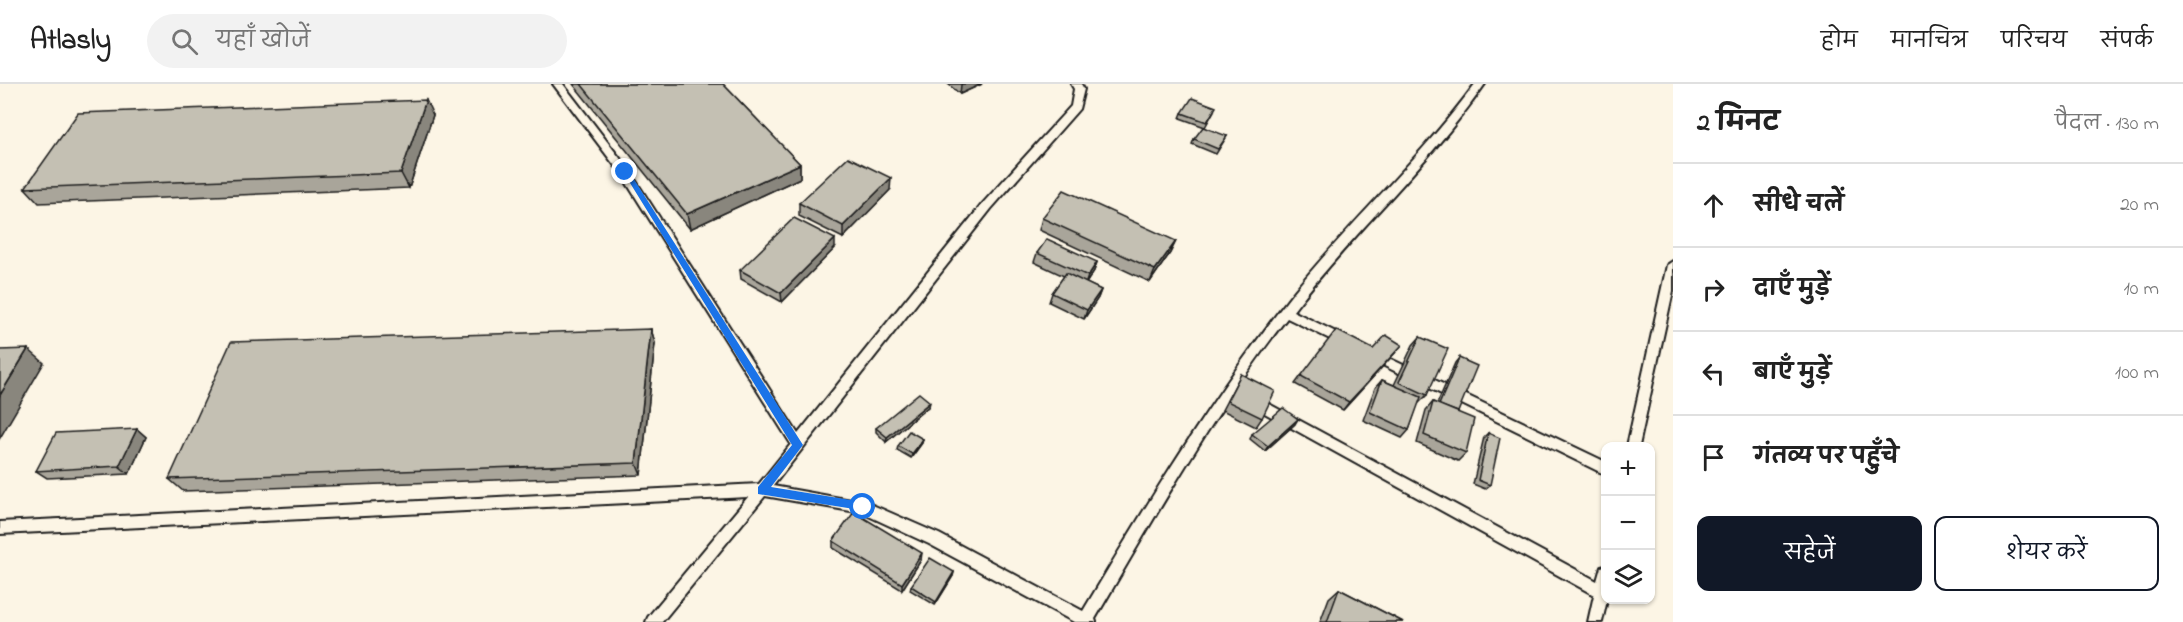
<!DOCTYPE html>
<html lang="hi">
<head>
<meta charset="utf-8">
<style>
	body { margin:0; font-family:"Indie Flower","Playpen Sans Deva",sans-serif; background:#f2f2f2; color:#222 }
	.controls { position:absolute; right:18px; bottom:18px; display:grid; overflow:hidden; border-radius:12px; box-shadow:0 2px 4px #0004 }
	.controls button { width:54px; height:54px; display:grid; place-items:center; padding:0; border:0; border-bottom:2px solid #e0e0e0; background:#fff; color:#222; font:30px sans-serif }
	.stop { position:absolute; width:18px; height:18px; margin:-14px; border:4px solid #1a73e8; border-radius:50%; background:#fff }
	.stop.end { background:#1a73e8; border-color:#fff; box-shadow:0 2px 6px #0008 }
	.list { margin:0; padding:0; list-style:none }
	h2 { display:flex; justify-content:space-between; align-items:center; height:78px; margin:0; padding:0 24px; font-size:26px }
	h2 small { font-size:20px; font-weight:400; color:#767676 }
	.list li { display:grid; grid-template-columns:39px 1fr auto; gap:18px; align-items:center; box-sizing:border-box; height:84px; padding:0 24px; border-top:2px solid #e0e0e0 }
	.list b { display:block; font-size:22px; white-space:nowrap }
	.list em { font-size:20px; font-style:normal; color:#767676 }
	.actions { display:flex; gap:12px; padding:18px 24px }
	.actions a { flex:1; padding:14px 0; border:2px solid #111827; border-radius:12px; text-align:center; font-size:21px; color:#111827 }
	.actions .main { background:#111827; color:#fff }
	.icon { flex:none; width:33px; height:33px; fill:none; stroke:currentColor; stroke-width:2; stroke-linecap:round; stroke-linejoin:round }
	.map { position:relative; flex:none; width:1673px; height:538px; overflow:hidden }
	header { display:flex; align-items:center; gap:36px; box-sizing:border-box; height:84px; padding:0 30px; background:#fff; border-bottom:2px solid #e0e0e0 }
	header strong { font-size:28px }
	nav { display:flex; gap:33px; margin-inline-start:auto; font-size:21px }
	.search { width:420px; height:54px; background:#f2f2f2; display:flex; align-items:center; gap:15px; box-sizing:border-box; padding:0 21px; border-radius:33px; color:#767676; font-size:22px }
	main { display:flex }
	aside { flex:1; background:#fff }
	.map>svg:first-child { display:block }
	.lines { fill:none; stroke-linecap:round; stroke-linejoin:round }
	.lane-casing { stroke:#1c1c1c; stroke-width:4 }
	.lane { fill:#fcf5e5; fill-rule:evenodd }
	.wall { fill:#a9a59a; stroke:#1c1c1c; stroke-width:1.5 }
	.shaded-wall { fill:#89867d; stroke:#1c1c1c; stroke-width:1.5 }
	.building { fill:#c4c0b3; stroke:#1c1c1c; stroke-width:1.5 }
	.route { fill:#1a73e8 }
</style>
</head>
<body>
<header>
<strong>Atlasly</strong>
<div class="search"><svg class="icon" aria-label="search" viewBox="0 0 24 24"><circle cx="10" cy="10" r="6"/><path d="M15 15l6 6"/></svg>यहाँ खोजें</div>
<nav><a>होम</a><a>मानचित्र</a><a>परिचय</a><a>संपर्क</a></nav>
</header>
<main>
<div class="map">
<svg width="1673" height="538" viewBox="0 0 1673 538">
	<rect width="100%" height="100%" fill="#fcf5e5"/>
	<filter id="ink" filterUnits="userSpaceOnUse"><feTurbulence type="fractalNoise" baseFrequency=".0167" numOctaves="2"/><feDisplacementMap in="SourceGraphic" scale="12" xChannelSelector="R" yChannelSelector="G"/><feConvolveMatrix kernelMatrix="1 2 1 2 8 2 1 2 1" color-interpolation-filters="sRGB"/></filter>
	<g filter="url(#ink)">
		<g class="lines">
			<defs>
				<g id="lane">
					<path d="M553,0H563L629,86L798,350L983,119L1071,22L1074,5L1071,0H1081L1084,5L1079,25L991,125L773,402L868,419L939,450L1083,527C1148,418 1214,309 1293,209C1351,137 1420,75 1475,0H1485C1428,82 1353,148 1293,227L1350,255L1352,258L1350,261H1342L1287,234C1214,328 1155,432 1095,535L1096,538H1074L929,460L862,429L765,412L662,538H646L648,533L748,413L0,450V438L759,400L791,360L621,90Z"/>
					<path d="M1673,177V207L1639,362H1627L1667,181Z"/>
					<path d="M1372,266L1606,378V391L1368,274L1366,271L1368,268Z"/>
					<path d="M1254,312L1597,497L1601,483L1606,482V516H1607L1602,538H1588L1594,511L1250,321L1248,317L1250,313Z"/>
				</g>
			</defs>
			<use href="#lane" class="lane-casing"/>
			<use href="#lane" class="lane"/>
		</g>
		<g class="wall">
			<path d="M573,0H723L800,80V94L690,145Z"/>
			<path d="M948,0H982L960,10Z"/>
			<path d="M1214,27L1205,43L1180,34L1182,29Z"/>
			<path d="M433,31L409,104L39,119L25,104Z"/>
			<path d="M1227,52L1216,70L1192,60L1194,55Z"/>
			<path d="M890,106L843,154L799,132V119Z"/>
			<path d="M1042,134L1176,157L1170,169L1150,198L1039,146Z"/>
			<path d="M835,164L782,218L741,195L740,186Z"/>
			<path d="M1037,169L1097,178L1094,187L1086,199L1101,206L1098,214L1084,235L1049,218L1052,209L1064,192L1034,178Z"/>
			<path d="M651,245L655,259L641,391L183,407L169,395Z"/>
			<path d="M1420,253L1427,311L1419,319H1418L1409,346L1402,354L1363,336L1375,304L1382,296L1394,301L1413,261Z"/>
			<path d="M1373,265L1395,269L1343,326L1295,300L1301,292Z"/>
			<path d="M1459,274L1458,328L1466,369L1458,377L1417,359L1426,326L1433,318L1437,320L1455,279Z"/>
			<path d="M1241,290L1262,334L1256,343L1222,326Z"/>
			<path d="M929,322L886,358L876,348V344Z"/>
			<path d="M1295,340L1265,367L1250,355L1252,350Z"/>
			<path d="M137,345L146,353L129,390L47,394L36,387Z"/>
			<path d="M1488,349L1490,401L1485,405L1473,400L1484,353Z"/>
			<path d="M923,355L922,359L911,374L897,366L898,362Z"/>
			<path d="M833,457L921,476L902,506L833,464Z"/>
			<path d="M954,488L953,492L935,521L910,506L911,502Z"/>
			<path d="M1339,505L1403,538H1320L1329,514Z"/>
		</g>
		<g class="shaded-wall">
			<path d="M962,0H982L960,10L961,1Z"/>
			<path d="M426,16L433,31L409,104L401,89Z"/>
			<path d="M800,80V94L690,145L687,130Z"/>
			<path d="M891,94L890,106L843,154V142Z"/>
			<path d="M835,155V164L782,218L781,209Z"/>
			<path d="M1176,157L1170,169L1150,198L1155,186Z"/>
			<path d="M1097,178L1094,187L1085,201L1088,192Z"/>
			<path d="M1101,206L1098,214L1084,235L1087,226Z"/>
			<path d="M651,245L655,259L641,391L636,379Z"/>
			<path d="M1402,261L1395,269L1343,326L1349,318Z"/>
			<path d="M28,265L44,279L0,354V311Z"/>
			<path d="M930,318L929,322L886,358L887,353Z"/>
			<path d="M1298,335L1295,340L1265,367L1268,362Z"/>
			<path d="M137,345L146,353L129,390L119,382Z"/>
			<path d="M923,355L922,359L911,374L912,370Z"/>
			<path d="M922,469L921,476L902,506V500Z"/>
			<path d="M954,488L953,492L935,521L936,518Z"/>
		</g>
		<g class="building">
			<path d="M581,0H723L800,80L687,130Z"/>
			<path d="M1192,14L1216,23L1207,38L1182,29Z"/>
			<path d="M426,16L401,89L25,104L78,29Z"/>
			<path d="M1203,43L1227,52L1218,65L1194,55Z"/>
			<path d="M848,73L891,94L843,142L799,119Z"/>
			<path d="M1064,106L1176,157L1155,186L1042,134Z"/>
			<path d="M794,134L835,155L781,209L740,186Z"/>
			<path d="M1047,155L1097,178L1088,192L1037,169Z"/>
			<path d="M1066,189L1101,206L1087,226L1052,209Z"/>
			<path d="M651,245L636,379L169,395L231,258Z"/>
			<path d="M1336,246L1373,265L1386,251L1402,261L1349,318L1301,292Z"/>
			<path d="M1420,253L1448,265L1427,311L1399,298Z"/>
			<path d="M28,265L0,311V266Z"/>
			<path d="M1459,274L1477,282L1458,328L1439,321Z"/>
			<path d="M1241,290L1275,307L1262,334L1227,317Z"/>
			<path d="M1382,296L1421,313L1409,346L1370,328Z"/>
			<path d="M919,309L930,318L887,353L876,344Z"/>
			<path d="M1433,318L1474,335L1466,369L1424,351Z"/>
			<path d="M1283,324L1298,335L1268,362L1252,350Z"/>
			<path d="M137,345L119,382L36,387L56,349Z"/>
			<path d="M909,347L923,355L912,370L898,362Z"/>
			<path d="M1488,349L1500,354L1490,401L1478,396Z"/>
			<path d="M854,428L922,469L902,500L833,457Z"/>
			<path d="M930,474L954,488L936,518L911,502Z"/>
			<path d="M1339,505L1403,538H1327Z"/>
		</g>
	</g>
	<path class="route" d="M622,86H628L803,361L771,403L863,418L867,420V427L758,410V403L792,361Z"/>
</svg>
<div class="controls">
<button>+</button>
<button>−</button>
<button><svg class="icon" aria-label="layers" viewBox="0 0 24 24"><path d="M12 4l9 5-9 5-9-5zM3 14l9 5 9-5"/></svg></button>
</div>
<div class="stop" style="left:863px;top:423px"></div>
<div class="stop end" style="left:625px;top:88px"></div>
</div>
<aside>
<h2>2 मिनट<small>पैदल · 130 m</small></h2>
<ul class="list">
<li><svg class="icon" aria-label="ahead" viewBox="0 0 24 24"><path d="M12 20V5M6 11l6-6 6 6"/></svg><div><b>सीधे चलें</b></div><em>20 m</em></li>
<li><svg class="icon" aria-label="right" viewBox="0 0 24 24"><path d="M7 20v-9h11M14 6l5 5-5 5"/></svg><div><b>दाएँ मुड़ें</b></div><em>10 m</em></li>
<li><svg class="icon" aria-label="left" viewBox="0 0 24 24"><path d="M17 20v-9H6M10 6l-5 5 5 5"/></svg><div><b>बाएँ मुड़ें</b></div><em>100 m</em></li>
<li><svg class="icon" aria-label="arrive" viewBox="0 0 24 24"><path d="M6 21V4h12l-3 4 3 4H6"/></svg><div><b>गंतव्य पर पहुँचे</b></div></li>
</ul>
<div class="actions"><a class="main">सहेजें</a><a>शेयर करें</a></div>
</aside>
</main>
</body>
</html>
